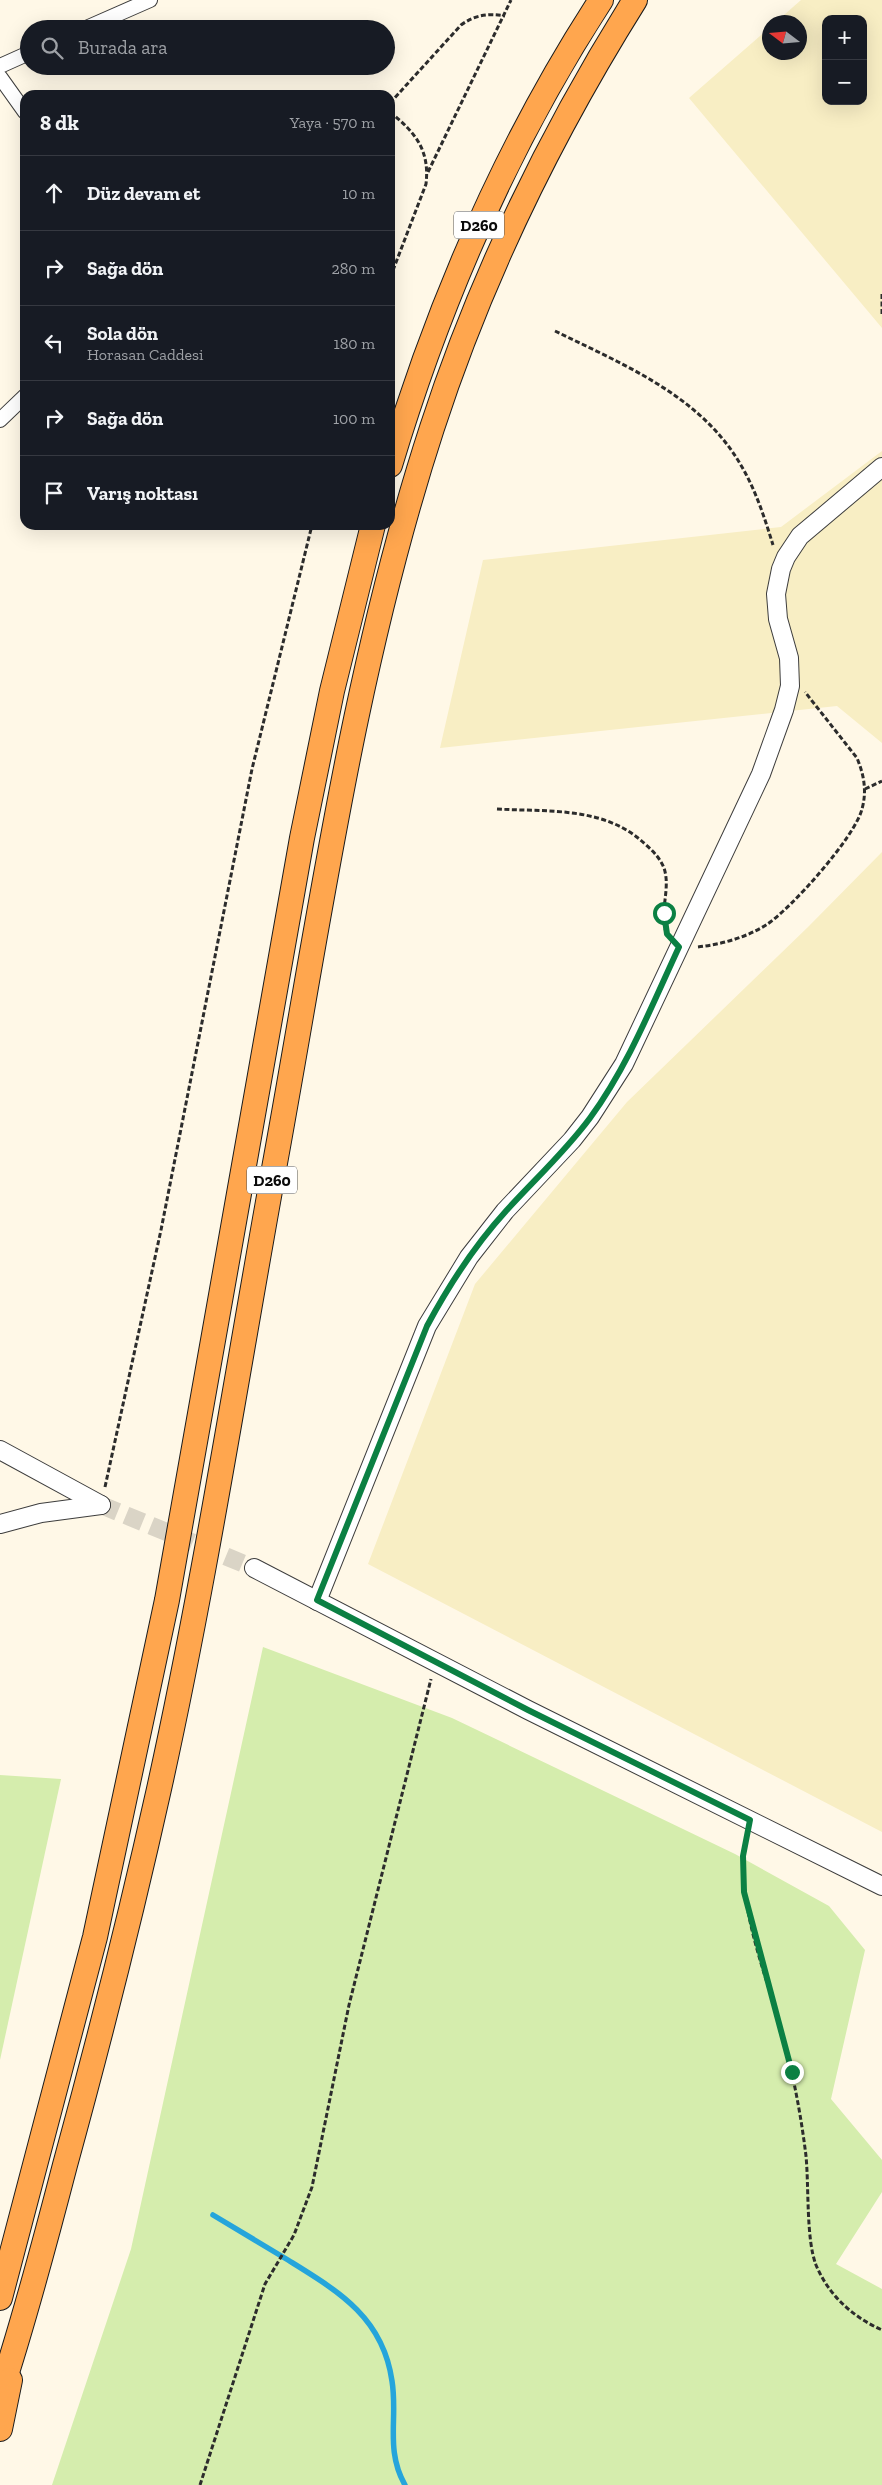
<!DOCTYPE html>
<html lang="tr">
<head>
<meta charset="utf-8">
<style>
	body { margin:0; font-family:"Zilla Slab",serif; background:#20242c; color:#f1f3f6 }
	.controls { position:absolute; right:15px; top:15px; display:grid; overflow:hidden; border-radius:10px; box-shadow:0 5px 20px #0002 }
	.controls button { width:45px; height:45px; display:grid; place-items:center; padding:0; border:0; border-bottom:1px solid #363941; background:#171b24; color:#f1f3f6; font:25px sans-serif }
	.compass { position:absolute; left:762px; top:15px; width:45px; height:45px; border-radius:50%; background:#171b24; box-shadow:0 5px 20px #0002; rotate:286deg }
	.stop { position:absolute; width:15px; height:15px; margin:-11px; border:4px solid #0b8043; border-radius:50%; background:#fff }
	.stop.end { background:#0b8043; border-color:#fff; box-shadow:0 1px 5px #0008 }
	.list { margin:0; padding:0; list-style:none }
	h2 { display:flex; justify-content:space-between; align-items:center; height:65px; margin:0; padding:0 20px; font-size:21px }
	h2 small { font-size:16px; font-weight:400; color:#9ea1a6 }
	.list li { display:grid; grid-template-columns:32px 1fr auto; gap:15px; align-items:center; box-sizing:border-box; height:75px; padding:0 20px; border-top:1px solid #363941 }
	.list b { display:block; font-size:19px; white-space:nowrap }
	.list p { margin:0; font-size:16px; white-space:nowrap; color:#9ea1a6 }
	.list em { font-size:16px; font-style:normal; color:#9ea1a6 }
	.icon { flex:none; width:28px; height:28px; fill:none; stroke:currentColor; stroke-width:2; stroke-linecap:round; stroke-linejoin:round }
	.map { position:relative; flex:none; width:882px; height:2485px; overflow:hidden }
	.search { position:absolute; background:#171b24; box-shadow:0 5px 20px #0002; left:20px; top:20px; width:375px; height:55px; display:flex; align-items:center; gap:12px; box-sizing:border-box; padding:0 18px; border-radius:28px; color:#9ea1a6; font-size:19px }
	.panel { position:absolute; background:#171b24; box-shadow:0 5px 20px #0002; left:20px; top:90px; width:375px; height:440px; border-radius:15px }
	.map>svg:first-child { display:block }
	.farmland { fill:#f8eec4; fill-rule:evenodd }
	.green { fill:#d5edad }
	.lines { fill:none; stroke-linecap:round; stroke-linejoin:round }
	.stream { stroke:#25a5db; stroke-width:5.5 }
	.tertiary-tunnel { stroke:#dad4c6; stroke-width:18; stroke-dasharray:18 9; stroke-linecap:butt }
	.minor-casing { stroke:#3d3d3d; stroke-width:16 }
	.tertiary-casing { stroke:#3d3d3d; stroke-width:20 }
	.trunk-casing { stroke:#1b1b1b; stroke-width:26 }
	.path { stroke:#2c2c2c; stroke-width:3; stroke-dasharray:5 2.5; stroke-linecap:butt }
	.minor { stroke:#fff; stroke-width:14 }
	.tertiary { stroke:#fff; stroke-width:18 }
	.trunk { stroke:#ffa64e; stroke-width:24 }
	.route { stroke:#0b8043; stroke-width:6 }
	.labels { text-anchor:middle; stroke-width:5; stroke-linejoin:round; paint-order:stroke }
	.shield { fill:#fff; stroke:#545454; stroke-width:1 }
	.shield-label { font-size:16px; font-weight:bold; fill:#0a0a0a }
</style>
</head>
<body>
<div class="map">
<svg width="882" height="2485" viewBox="0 0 882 2485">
	<rect width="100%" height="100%" fill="#fff8e7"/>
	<g class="farmland">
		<path d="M801,0H882V328L689,98L769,28L770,52H800V22H776ZM826,19H863V101H826Z"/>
		<path d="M882,451V743L837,706L440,748L483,560L781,527Z"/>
		<path d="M882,852V1832L368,1564L475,1284L627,1102L808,927Z"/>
	</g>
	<g class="green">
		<path d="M263,1647L452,1718L735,1854L829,1906L865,1950L831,2099L882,2160V2192L836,2264L882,2289V2485H52L131,2249Z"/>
		<path d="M0,1775L61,1779L0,2060Z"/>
	</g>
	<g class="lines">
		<path class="stream" d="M213,2215C238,2230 263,2245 288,2260C338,2291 383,2317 392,2381C398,2418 385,2450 405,2485"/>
		<path class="tertiary-tunnel" d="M101,1505L254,1568"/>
		<defs>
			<g id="minor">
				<path d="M84,29L150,0"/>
				<path d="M0,66L29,53"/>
				<path d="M0,77L25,112"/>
				<path d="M0,420L25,396"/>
			</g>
			<g id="tertiary">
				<path d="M0,1450L101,1505"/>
				<path d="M0,1524L41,1513L101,1505"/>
				<path d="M254,1568L528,1710L882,1886"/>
				<path d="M317,1601L427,1326L469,1257L505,1211L572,1140L590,1117L624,1064L761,774L784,710L790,686L789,658L778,619L776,594L781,569L786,557L800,536L882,467"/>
			</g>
			<g id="trunk">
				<path d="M390,465C439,302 508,143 601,0"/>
				<path d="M0,2298L95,1937L167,1600L302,838L332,691L373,525"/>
				<path d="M0,2394C25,2318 45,2242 65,2165C99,2041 131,1915 159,1789C204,1586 236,1379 273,1174C319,924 353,670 432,428C481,277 551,134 635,0"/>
				<path d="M0,2429L10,2380"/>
			</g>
		</defs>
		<use href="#minor" class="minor-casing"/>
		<use href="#tertiary" class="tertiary-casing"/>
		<use href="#trunk" class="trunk-casing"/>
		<g class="path">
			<path d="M390,103L461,25C475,15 488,13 505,16"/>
			<path d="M390,112C415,132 430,150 426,184L390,278"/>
			<path d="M428,172L511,0"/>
			<path d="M882,294V315"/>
			<path d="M555,331C624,365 702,396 742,467C756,491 765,519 773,545"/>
			<path d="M865,789L882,781"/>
			<path d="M497,809C548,812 605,806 645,844C653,851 660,858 664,868C671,889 659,911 666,932"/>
			<path d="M698,947C722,944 745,938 766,925C791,909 855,837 862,809C867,791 864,775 857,758L805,692"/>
			<path d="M105,1487L161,1230L252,769L312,525"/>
			<path d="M746,1837C735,1904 765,1969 782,2033C793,2073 801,2115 806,2156C809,2187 806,2239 816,2265C829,2296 853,2317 882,2330"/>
			<path d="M200,2485L265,2284L294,2235L312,2187L349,2005L431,1679"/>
		</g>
		<use href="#minor" class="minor"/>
		<use href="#tertiary" class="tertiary"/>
		<use href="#trunk" class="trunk"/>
	</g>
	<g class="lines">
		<path class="route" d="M664,913L667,934L679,947C652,1005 628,1066 590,1118C565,1152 534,1180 506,1211C475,1245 449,1285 427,1326L317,1600L528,1710L750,1820L743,1856L744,1892L792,2072"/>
	</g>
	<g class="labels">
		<g class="shield">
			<rect x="454" y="211.5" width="50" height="27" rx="4"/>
			<rect x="247" y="1166.5" width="50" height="27" rx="4"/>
		</g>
		<g class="shield-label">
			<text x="479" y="231">D260</text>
			<text x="272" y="1186">D260</text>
		</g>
	</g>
</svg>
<div class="controls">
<button>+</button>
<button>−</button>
</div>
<svg class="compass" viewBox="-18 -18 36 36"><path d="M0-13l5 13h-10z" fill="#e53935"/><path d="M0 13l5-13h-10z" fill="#9ea1a6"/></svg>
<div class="stop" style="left:664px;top:913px"></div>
<div class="stop end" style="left:792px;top:2072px"></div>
<div class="search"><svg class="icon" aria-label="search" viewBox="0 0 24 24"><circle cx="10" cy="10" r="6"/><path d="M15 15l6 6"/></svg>Burada ara</div>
<section class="panel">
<h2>8 dk<small>Yaya · 570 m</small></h2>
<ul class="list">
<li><svg class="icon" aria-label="ahead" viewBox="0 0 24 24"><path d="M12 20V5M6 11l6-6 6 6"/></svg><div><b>Düz devam et</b></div><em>10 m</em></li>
<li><svg class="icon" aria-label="right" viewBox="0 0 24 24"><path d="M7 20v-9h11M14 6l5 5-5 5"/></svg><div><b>Sağa dön</b></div><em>280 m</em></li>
<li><svg class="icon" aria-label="left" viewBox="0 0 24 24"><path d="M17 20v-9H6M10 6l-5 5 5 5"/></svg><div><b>Sola dön</b><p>Horasan Caddesi</p></div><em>180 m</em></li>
<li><svg class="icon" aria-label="right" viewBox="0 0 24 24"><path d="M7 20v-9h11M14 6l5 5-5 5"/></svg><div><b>Sağa dön</b></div><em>100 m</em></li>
<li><svg class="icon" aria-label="arrive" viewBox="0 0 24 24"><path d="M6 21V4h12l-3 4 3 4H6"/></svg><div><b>Varış noktası</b></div></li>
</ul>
</section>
</div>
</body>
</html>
